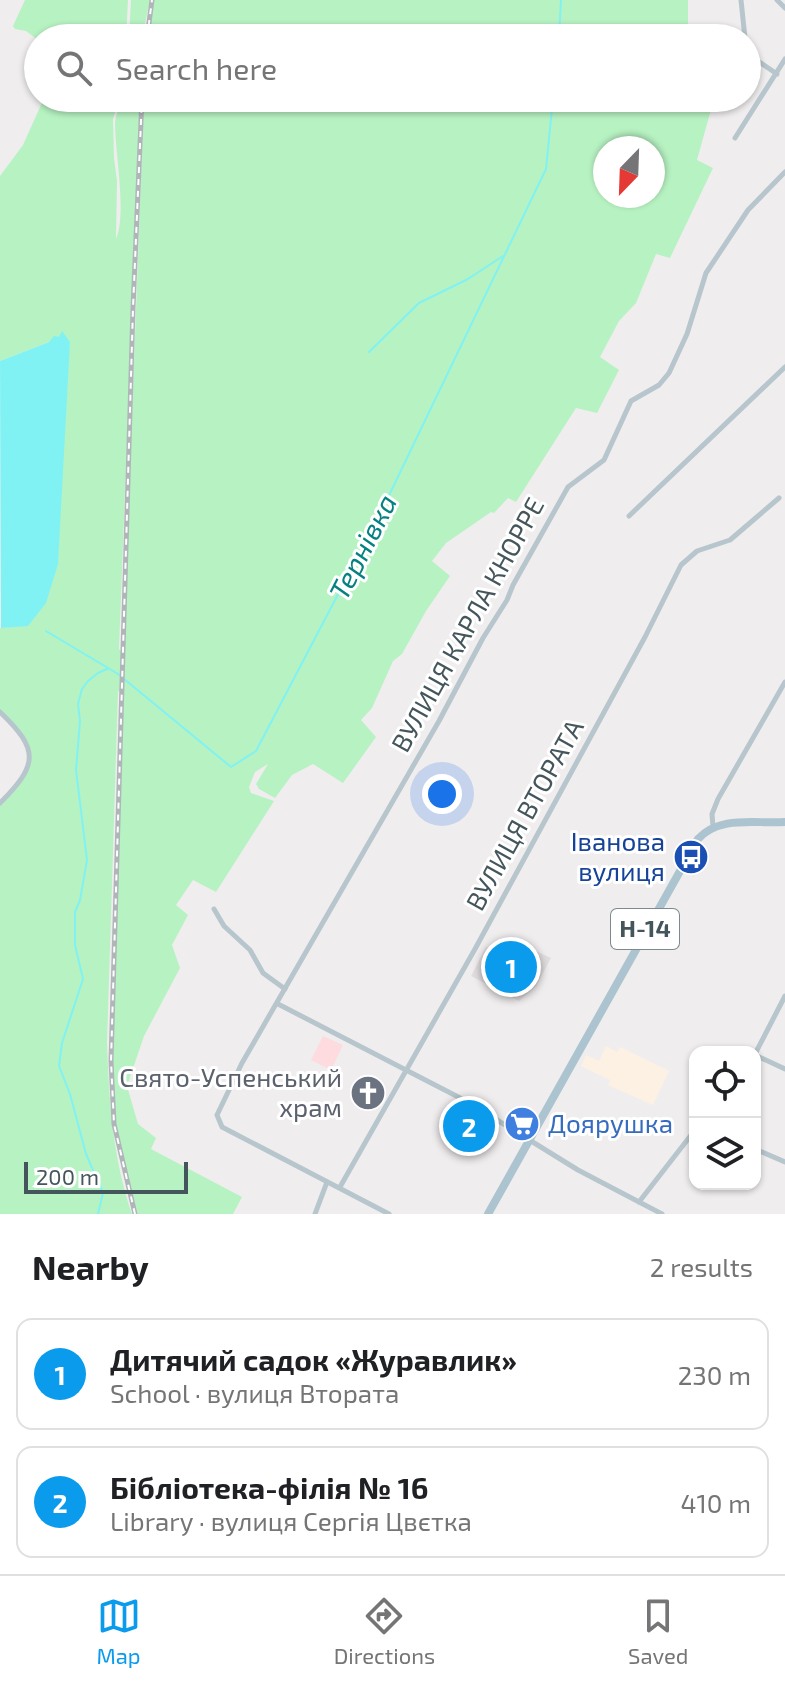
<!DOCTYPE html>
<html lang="en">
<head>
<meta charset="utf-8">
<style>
	body { margin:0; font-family:"Exo 2",sans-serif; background:#f6f6f6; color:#202124 }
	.controls { position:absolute; right:24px; bottom:24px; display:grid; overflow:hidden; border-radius:16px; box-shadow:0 2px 6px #0004 }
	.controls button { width:72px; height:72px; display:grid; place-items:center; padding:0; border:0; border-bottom:2px solid #e0e0e0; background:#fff; color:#202124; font:40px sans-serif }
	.compass { position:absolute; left:593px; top:136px; width:72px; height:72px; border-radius:50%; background:#fff; box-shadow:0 2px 6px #0004; rotate:203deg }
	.scale { position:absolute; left:24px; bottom:20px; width:164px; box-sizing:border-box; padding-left:8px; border:4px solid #44565c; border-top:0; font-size:22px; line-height:28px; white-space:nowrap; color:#44565c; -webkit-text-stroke:6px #fff; paint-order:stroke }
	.you { position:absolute; left:442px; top:794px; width:28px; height:28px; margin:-20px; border:6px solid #fff; border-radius:50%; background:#1a73e8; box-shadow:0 0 0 12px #1a73e833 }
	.badge { display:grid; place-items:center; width:52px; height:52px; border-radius:50%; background:#0a9bed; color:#fff; font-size:26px; font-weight:700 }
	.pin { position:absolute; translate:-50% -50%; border:4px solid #fff; box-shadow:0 2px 8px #0006 }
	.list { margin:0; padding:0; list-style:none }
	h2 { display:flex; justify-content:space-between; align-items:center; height:104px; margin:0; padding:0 32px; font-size:34px }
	h2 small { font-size:26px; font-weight:400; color:#757577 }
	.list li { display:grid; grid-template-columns:52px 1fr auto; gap:24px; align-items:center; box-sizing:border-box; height:112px; margin:0 16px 16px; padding:0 16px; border:2px solid #e0e0e0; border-radius:16px }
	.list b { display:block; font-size:30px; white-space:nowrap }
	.list p { margin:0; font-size:26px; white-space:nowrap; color:#757577 }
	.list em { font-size:26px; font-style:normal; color:#757577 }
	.icon { flex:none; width:44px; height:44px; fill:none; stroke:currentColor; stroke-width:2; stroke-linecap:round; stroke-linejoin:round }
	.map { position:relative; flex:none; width:785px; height:1214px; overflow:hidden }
	.search { position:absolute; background:#fff; box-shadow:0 2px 6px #0004; left:24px; right:24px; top:24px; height:88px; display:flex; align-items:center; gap:20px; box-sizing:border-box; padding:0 28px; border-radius:44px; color:#757577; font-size:30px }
	.sheet { height:360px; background:#fff }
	nav { display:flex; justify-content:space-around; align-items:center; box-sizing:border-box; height:112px; border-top:2px solid #e0e0e0; background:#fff; font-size:22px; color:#757577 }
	nav a { display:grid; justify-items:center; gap:4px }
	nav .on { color:#0a9bed }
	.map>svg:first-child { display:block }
	.commercial { fill:#fdf1e4 }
	.education { fill:#e2dee0 }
	.medical { fill:#fddbdf }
	.green { fill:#b7f2c2; fill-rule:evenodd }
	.water { fill:#81f2f3 }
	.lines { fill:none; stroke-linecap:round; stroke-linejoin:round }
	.stream { stroke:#81f2f3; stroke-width:2 }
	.minor { stroke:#b7c6cc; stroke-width:5 }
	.primary { stroke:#abc4cf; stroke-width:8 }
	.rail-casing { stroke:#afb5b9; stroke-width:5 }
	.rail { stroke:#fff; stroke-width:2; stroke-dasharray:6; stroke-linecap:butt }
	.labels { text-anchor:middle; stroke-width:6; stroke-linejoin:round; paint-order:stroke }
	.shield { fill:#fff; stroke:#7c898d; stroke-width:2 }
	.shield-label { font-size:24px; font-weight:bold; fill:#44565c }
	.street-label { font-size:26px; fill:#44565c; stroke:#fff }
	.transit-label { font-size:26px; fill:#164399; stroke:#fff; text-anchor:end }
	.worship-label { font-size:26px; fill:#5b616d; stroke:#fff; text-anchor:end }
	.shop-label { font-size:26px; fill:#366cbe; stroke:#fff; text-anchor:start }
	.water-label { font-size:28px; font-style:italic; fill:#068182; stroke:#fff }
</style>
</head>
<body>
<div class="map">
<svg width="785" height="1214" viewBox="0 0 785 1214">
	<rect width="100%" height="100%" fill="#f0edee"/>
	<path class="commercial" d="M606,1046L617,1052L620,1047L669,1071L653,1105L608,1085L610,1080L581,1066L586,1055L599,1061Z"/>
	<path class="education" d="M509,939L551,958L536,986L519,1001L471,976L486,947L498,952Z"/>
	<path class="medical" d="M323,1036L343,1045L331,1070L311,1060Z"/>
	<g class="green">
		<path d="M25,0H128L126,38H38V40L26,31L15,29L13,26Z"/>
		<path d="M131,0H150L142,38H129Z"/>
		<path d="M153,0H688V38H148Z"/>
		<path d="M44,98H119L113,119L114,158L117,181L116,239C127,212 115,154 115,122C116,114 120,106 121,98H140L119,649L123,653L144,98H681V101L712,106L697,160L713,168L670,258L656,254L636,303L619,321L600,357L619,370L597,413L576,408L516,502L508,498L494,513L491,512L446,543L432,561L450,576L426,611L402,654L393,661L372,708L361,720L376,737L343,783L313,764L292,775L275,798L259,789L256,784L268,764L255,772L249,787L251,793L274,801L216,892L193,880L176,905L188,915L172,945L180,968L144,1036L127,1086L138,1124L156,1138L151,1149L242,1197L233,1214H137L120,1157L114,1124L111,1061L123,694L118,691L107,1043C109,1101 113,1159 132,1214H0V805C40,764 43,751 0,710V628L28,625L70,342L59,338L0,361V176L23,145ZM605,148H653V196H605Z"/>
	</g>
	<path class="water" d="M62,331L70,342L58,564L46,603L28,626L1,628L0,361L49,342L54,336L59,337Z"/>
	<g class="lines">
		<g class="stream">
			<path d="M559,38L561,0"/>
			<path d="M369,352L419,303L468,279L503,256"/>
			<path d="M46,631L118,674L231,767L256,751L381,512L546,169L553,98"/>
			<path d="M98,1214L103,1193L86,1154L70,1094L59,1066L62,1043L83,979L75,945V912L80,900L87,860L76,770L80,721L78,704L82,689L88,681L98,673L107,669"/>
		</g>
		<g class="minor">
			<path d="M741,0L745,38"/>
			<path d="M777,0L785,8"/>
			<path d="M747,45L755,59L777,74"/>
			<path d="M735,138L785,59"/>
			<path d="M629,516L785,367"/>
			<path d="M0,712C40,750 38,765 0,803"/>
			<path d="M713,827L712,814L718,799L785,682"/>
			<path d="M214,909L224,926L250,950L263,973L285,989"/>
			<path d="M278,1004L468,1102L578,1170L662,1214"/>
			<path d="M755,1054L785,996"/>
			<path d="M755,1055L785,1069"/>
			<path d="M755,1149L785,1162"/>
			<path d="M340,1187L475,949L645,637L681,565L697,551L730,540L779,498"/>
			<path d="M639,1202L695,1130"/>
			<path d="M315,1214L327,1182"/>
			<path d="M389,1214L222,1127L217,1115L242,1063L439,721L483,638L507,600L513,585L568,487L604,460L631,401L659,385L669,373L687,334L706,273L748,210L785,172"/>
		</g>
		<path class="primary" d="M488,1214L698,839C720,815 755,824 785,822"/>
		<defs>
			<g id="rail">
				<path d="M147,38L152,0"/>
				<path d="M135,1214L114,1124L111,1061L133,308L142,98"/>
			</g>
		</defs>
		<use href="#rail" class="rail-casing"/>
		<use href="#rail" class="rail"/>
	</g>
	<defs>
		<symbol id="bus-disc" viewBox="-11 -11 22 22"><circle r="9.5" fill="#1a4fb4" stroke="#fff"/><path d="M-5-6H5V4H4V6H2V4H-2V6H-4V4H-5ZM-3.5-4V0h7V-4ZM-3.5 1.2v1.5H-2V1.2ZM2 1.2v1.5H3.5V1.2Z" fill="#fff"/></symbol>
		<symbol id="church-disc" viewBox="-11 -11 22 22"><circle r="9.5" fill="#6b7280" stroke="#fff"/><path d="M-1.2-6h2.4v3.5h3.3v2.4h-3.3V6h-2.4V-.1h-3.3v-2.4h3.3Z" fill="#fff"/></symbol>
		<symbol id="supermarket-disc" viewBox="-11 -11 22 22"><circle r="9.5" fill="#3f7fe0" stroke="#fff"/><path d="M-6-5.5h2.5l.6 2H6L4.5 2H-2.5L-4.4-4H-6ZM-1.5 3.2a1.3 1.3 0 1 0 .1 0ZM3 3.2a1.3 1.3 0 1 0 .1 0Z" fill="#fff"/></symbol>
	</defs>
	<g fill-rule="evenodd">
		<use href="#bus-disc" x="671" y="837" width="40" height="40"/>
		<use href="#church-disc" x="348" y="1073" width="40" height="40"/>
		<use href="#supermarket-disc" x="502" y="1104" width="40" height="40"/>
	</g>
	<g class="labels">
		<rect class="shield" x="611" y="909" width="68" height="40" rx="6"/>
		<g class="shield-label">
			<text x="645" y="937">Н-14</text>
		</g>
		<g class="street-label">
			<text transform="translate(468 625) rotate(-61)" y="9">ВУЛИЦЯ КАРЛА КНОРРЕ</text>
			<text transform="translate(525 815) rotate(-61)" y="9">ВУЛИЦЯ ВТОРАТА</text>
		</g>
		<g class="transit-label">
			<text x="665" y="851">Іванова<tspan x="665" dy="30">вулиця</tspan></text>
		</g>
		<g class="worship-label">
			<text x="342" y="1087">Свято-Успенський<tspan x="342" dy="30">храм</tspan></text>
		</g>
		<g class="shop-label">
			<text x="548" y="1133">Доярушка</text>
		</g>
		<g class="water-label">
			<text transform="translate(363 547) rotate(-63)" y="10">Тернівка</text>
		</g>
	</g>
</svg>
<div class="controls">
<button><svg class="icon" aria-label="locate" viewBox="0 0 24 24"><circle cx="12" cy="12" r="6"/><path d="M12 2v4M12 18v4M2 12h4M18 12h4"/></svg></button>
<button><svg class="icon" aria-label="layers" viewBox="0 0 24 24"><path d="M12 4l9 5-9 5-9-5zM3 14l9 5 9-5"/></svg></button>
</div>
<svg class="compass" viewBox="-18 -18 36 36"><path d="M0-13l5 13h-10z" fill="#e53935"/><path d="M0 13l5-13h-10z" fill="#757577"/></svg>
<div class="scale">200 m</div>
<div class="you"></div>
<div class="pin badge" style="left:511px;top:967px">1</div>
<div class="pin badge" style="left:469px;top:1126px">2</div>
<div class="search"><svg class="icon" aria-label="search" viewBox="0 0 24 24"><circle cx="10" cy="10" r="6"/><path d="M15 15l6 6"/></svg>Search here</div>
</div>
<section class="sheet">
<h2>Nearby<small>2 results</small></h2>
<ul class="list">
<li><span class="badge">1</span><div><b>Дитячий садок «Журавлик»</b><p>School · вулиця Втората</p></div><em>230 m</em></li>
<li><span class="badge">2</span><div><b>Бібліотека-філія № 16</b><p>Library · вулиця Сергія Цвєтка</p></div><em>410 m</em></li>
</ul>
</section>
<nav>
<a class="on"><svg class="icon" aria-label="map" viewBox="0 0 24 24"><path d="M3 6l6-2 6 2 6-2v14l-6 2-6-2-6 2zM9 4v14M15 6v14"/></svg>Map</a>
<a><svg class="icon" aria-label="directions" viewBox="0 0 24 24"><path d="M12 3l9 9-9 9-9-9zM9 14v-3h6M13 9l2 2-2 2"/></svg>Directions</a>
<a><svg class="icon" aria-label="saved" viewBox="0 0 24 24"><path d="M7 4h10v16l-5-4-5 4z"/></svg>Saved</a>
</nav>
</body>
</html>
